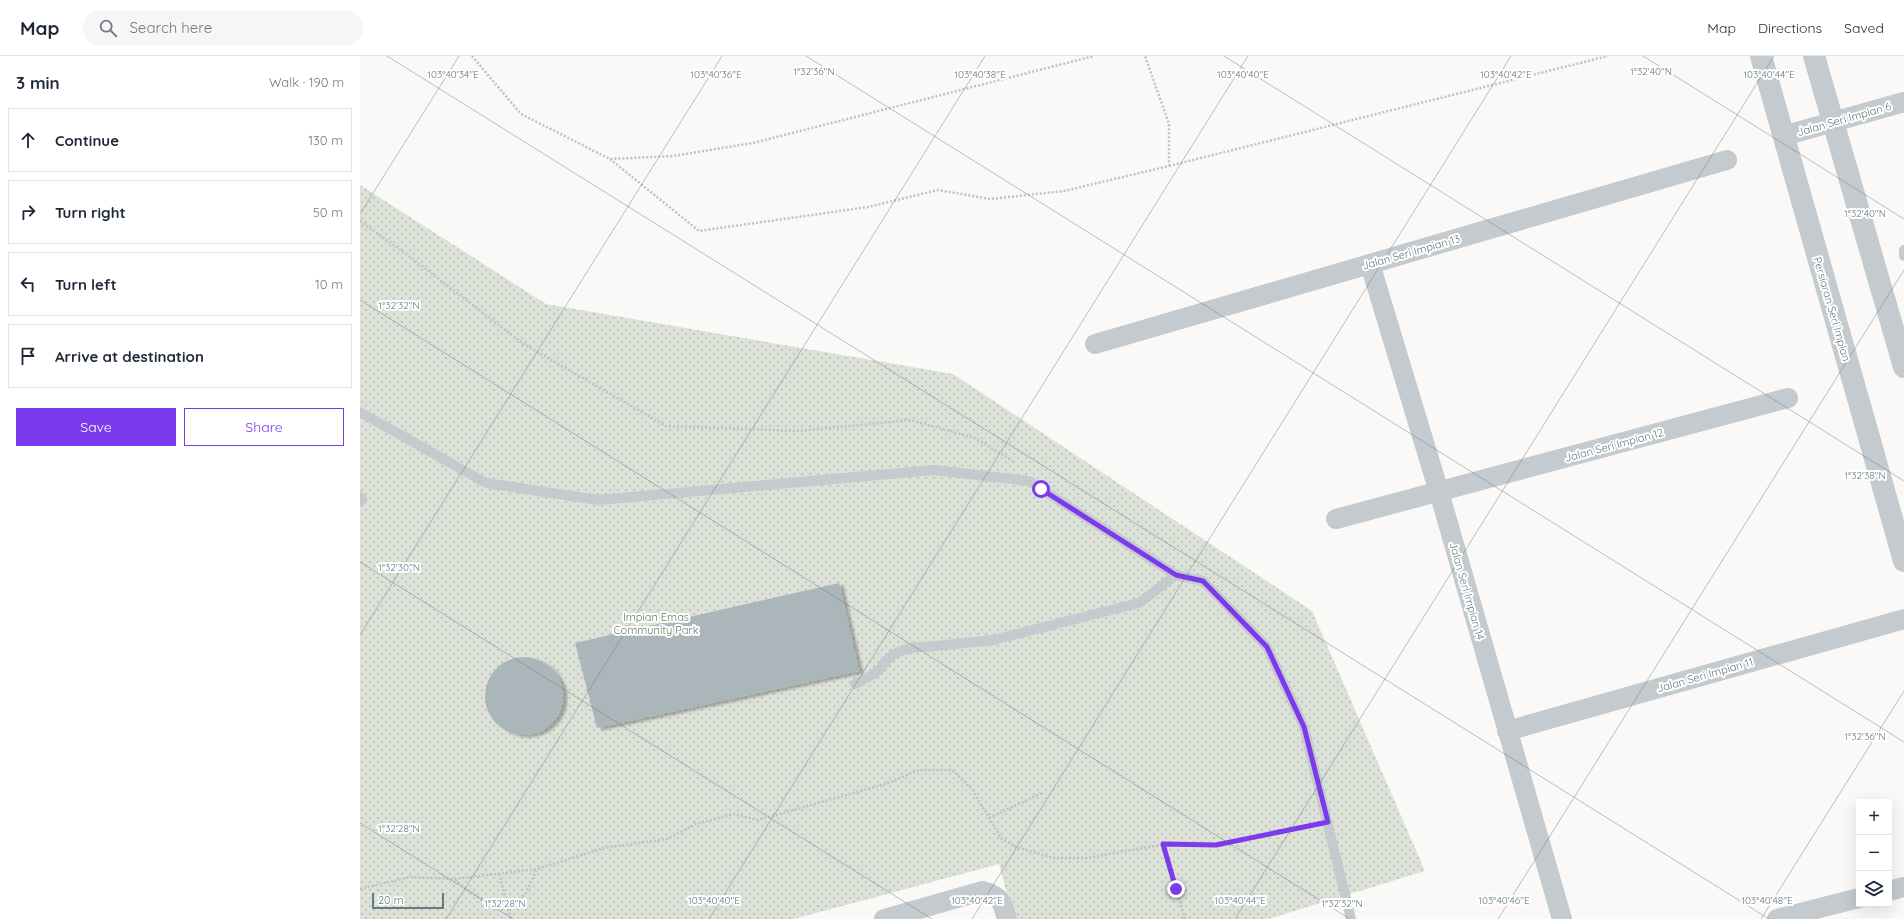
<!DOCTYPE html>
<html lang="en">
<head>
<meta charset="utf-8">
<style>
	body { margin:0; font-family:Quicksand,sans-serif; background:#f6f6f7; color:#1f2937 }
	.controls { position:absolute; right:12px; bottom:12px; display:grid; overflow:hidden; border-radius:0px; box-shadow:0 4px 16px #0002 }
	.controls button { width:36px; height:36px; display:grid; place-items:center; padding:0; border:0; border-bottom:1px solid #e0e1e3; background:#fff; color:#1f2937; font:20px sans-serif }
	.scale { position:absolute; left:12px; bottom:10px; width:72px; box-sizing:border-box; padding-left:4px; border:2px solid #637983; border-top:0; font-size:11px; line-height:14px; white-space:nowrap; color:#637983; -webkit-text-stroke:3px #fff; paint-order:stroke }
	.stop { position:absolute; width:12px; height:12px; margin:-9px; border:3px solid #7c3aed; border-radius:50%; background:#fff }
	.stop.end { background:#7c3aed; border-color:#fff; box-shadow:0 1px 4px #0008 }
	.list { margin:0; padding:0; list-style:none }
	h2 { display:flex; justify-content:space-between; align-items:center; height:52px; margin:0; padding:0 16px; font-size:17px }
	h2 small { font-size:13px; font-weight:400; color:#747a83 }
	.list li { display:grid; grid-template-columns:26px 1fr auto; gap:12px; align-items:center; box-sizing:border-box; height:64px; margin:0 8px 8px; padding:0 8px; border:1px solid #e0e1e3; border-radius:0px }
	.list b { display:block; font-size:15px; white-space:nowrap }
	.list em { font-size:13px; font-style:normal; color:#747a83 }
	.actions { display:flex; gap:8px; padding:12px 16px }
	.actions a { flex:1; padding:9px 0; border:1px solid #7c3aed; border-radius:0px; text-align:center; font-size:14px; color:#7c3aed }
	.actions .main { background:#7c3aed; color:#fff }
	.icon { flex:none; width:22px; height:22px; fill:none; stroke:currentColor; stroke-width:2; stroke-linecap:round; stroke-linejoin:round }
	.map { position:relative; flex:none; width:1544px; height:863px; overflow:hidden }
	header { display:flex; align-items:center; gap:24px; box-sizing:border-box; height:56px; padding:0 20px; background:#fff; border-bottom:1px solid #e0e1e3 }
	header strong { font-size:19px }
	nav { display:flex; gap:22px; margin-inline-start:auto; font-size:14px }
	.search { width:280px; height:36px; background:#f6f6f7; display:flex; align-items:center; gap:10px; box-sizing:border-box; padding:0 14px; border-radius:22px; color:#747a83; font-size:15px }
	main { display:flex }
	aside { flex:1; background:#fff }
	.map>svg:first-child { display:block }
	.park { fill:url(#park-dots) }
	.building { fill:#abb6ba; filter:url(#shadow) }
	.lines { fill:none; stroke-linecap:round; stroke-linejoin:round }
	.path { stroke:#bec2c4; stroke-width:2.5; stroke-dasharray:2 2; stroke-linecap:butt }
	.service { stroke:#c4cacd; stroke-width:10 }
	.minor { stroke:#c4cacd; stroke-width:20 }
	.tertiary { stroke:#c4cacd; stroke-width:22 }
	.route { stroke:#7c3aed; stroke-width:5 }
	.ticks { fill:none; stroke:#637983; stroke-width:1; stroke-opacity:0.45 }
	.labels { text-anchor:middle; stroke-width:4; stroke-linejoin:round; paint-order:stroke }
	.street-label { font-size:11px; fill:#637983; stroke:#fff }
	.park-label { font-size:11px; fill:#6a7a63; stroke:#fff }
	.ticks-label { font-size:10px; text-anchor:middle; fill:#637983; stroke:#fff; stroke-width:4; stroke-linejoin:round; paint-order:stroke }
</style>
</head>
<body>
<header>
<strong>Map</strong>
<div class="search"><svg class="icon" aria-label="search" viewBox="0 0 24 24"><circle cx="10" cy="10" r="6"/><path d="M15 15l6 6"/></svg>Search here</div>
<nav><a>Map</a><a>Directions</a><a>Saved</a></nav>
</header>
<main>
<aside>
<h2>3 min<small>Walk · 190 m</small></h2>
<ul class="list">
<li><svg class="icon" aria-label="ahead" viewBox="0 0 24 24"><path d="M12 20V5M6 11l6-6 6 6"/></svg><div><b>Continue</b></div><em>130 m</em></li>
<li><svg class="icon" aria-label="right" viewBox="0 0 24 24"><path d="M7 20v-9h11M14 6l5 5-5 5"/></svg><div><b>Turn right</b></div><em>50 m</em></li>
<li><svg class="icon" aria-label="left" viewBox="0 0 24 24"><path d="M17 20v-9H6M10 6l-5 5 5 5"/></svg><div><b>Turn left</b></div><em>10 m</em></li>
<li><svg class="icon" aria-label="arrive" viewBox="0 0 24 24"><path d="M6 21V4h12l-3 4 3 4H6"/></svg><div><b>Arrive at destination</b></div></li>
</ul>
<div class="actions"><a class="main">Save</a><a>Share</a></div>
</aside>
<div class="map">
<svg width="1544" height="863" viewBox="0 0 1544 863">
	<defs>
		<pattern id="park-dots" width="8" height="8" patternUnits="userSpaceOnUse"><rect width="8" height="8" fill="#dce2d8"/><path d="M2 2h.1M6 6h.1" fill="none" stroke="#b6bcb5" stroke-width="1.8" stroke-linecap="round"/></pattern>
		<filter id="shadow"><feDropShadow dx="4.5" dy="2.5" stdDeviation="1" flood-color="#0004"/></filter>
	</defs>
	<rect width="100%" height="100%" fill="#faf9f7"/>
	<path class="park" d="M0,129L186,248L593,318L952,555L1065,815L908,863H654L639,808L434,863H0Z"/>
	<g class="building">
		<path d="M479,527L499,615L237,672L215,587Z"/>
		<circle cx="164" cy="640" r="39"/>
	</g>
	<g class="lines">
		<g class="path">
			<path d="M112,0L161,58L250,103L313,100L393,87L734,0"/>
			<path d="M250,103L339,175L508,151L578,134L630,143L704,135L809,110V68L785,0"/>
			<path d="M809,110L1248,0"/>
			<path d="M0,165L49,200L162,287L306,370L439,375L550,364L615,382L653,405"/>
			<path d="M629,762L682,737"/>
			<path d="M803,788L825,863"/>
			<path d="M139,818L151,863"/>
			<path d="M95,824L123,845L147,853L166,837L177,813"/>
			<path d="M0,833L50,821L94,823L177,813L244,792L307,783L336,768L374,758L398,764L525,728L559,714H592L612,733L641,782L656,791L694,802H727L811,787L856,789L952,770"/>
		</g>
		<g class="service">
			<path d="M1544,194V200"/>
			<path d="M0,356L126,427L238,444L574,414L669,425L816,519L843,525L907,591L944,671L991,863"/>
			<path d="M0,441L2,443L0,445"/>
			<path d="M495,628C503,624 513,619 519,614C522,611 524,607 527,604C537,594 554,590 567,591L633,584L779,547L816,519"/>
		</g>
		<g class="minor">
			<path d="M1423,80L1544,46"/>
			<path d="M1010,208L1079,436L1202,863"/>
			<path d="M735,288L1367,104"/>
			<path d="M976,463L1428,342"/>
			<path d="M1147,675L1544,563"/>
			<path d="M1529,835L1544,831"/>
			<path d="M524,863L622,835C641,840 642,845 647,863"/>
			<path d="M1417,863L1499,842"/>
		</g>
		<g class="tertiary">
			<path d="M1401,0L1544,505"/>
			<path d="M1454,0L1544,311"/>
		</g>
	</g>
	<g class="lines">
		<path class="route" d="M681,433L816,519L843,525L907,591L944,671L968,766L856,789L803,788L816,833"/>
	</g>
	<path class="ticks" d="M27,0L1409,863M446,0L1544,686M864,0L1544,425M1283,0L1544,163M0,158L99,0M0,244L990,863M0,506L572,863M0,579L362,0M0,767L153,863M86,863L625,0M349,863L888,0M612,863L1151,0M875,863L1414,0M1138,863L1544,214M1401,863L1544,635"/>
	<g class="labels">
		<g class="street-label">
			<text transform="translate(1484 63) rotate(-16)" y="4">Jalan Seri Impian 6</text>
			<text transform="translate(1051 196) rotate(-16)" y="4">Jalan Seri Impian 13</text>
			<text transform="translate(1472 253) rotate(74)" y="4">Persiaran Seri Impian</text>
			<text transform="translate(1254 389) rotate(-15)" y="4">Jalan Seri Impian 12</text>
			<text transform="translate(1107 535) rotate(74)" y="4">Jalan Seri Impian 14</text>
			<text transform="translate(1345 619) rotate(-16)" y="4">Jalan Seri Impian 11</text>
		</g>
		<g class="park-label">
			<text x="296" y="565">Impian Emas<tspan x="296" dy="13">Community Park</tspan></text>
		</g>
	</g>
	<g class="ticks-label">
		<text x="454" y="19">1°32'36"N</text>
		<text x="1291" y="19">1°32'40"N</text>
		<text x="93" y="22">103°40'34"E</text>
		<text x="356" y="22">103°40'36"E</text>
		<text x="620" y="22">103°40'38"E</text>
		<text x="883" y="22">103°40'40"E</text>
		<text x="1146" y="22">103°40'42"E</text>
		<text x="1409" y="22">103°40'44"E</text>
		<text x="1505" y="161">1°32'40"N</text>
		<text x="39" y="253">1°32'32"N</text>
		<text x="1505" y="423">1°32'38"N</text>
		<text x="39" y="515">1°32'30"N</text>
		<text x="1505" y="684">1°32'36"N</text>
		<text x="39" y="776">1°32'28"N</text>
		<text x="354" y="848">103°40'40"E</text>
		<text x="617" y="848">103°40'42"E</text>
		<text x="880" y="848">103°40'44"E</text>
		<text x="1144" y="848">103°40'46"E</text>
		<text x="1407" y="848">103°40'48"E</text>
		<text x="145" y="851">1°32'28"N</text>
		<text x="982" y="851">1°32'32"N</text>
	</g>
</svg>
<div class="controls">
<button>+</button>
<button>−</button>
<button><svg class="icon" aria-label="layers" viewBox="0 0 24 24"><path d="M12 4l9 5-9 5-9-5zM3 14l9 5 9-5"/></svg></button>
</div>
<div class="scale">20 m</div>
<div class="stop" style="left:681px;top:433px"></div>
<div class="stop end" style="left:816px;top:833px"></div>
</div>
</main>
</body>
</html>
